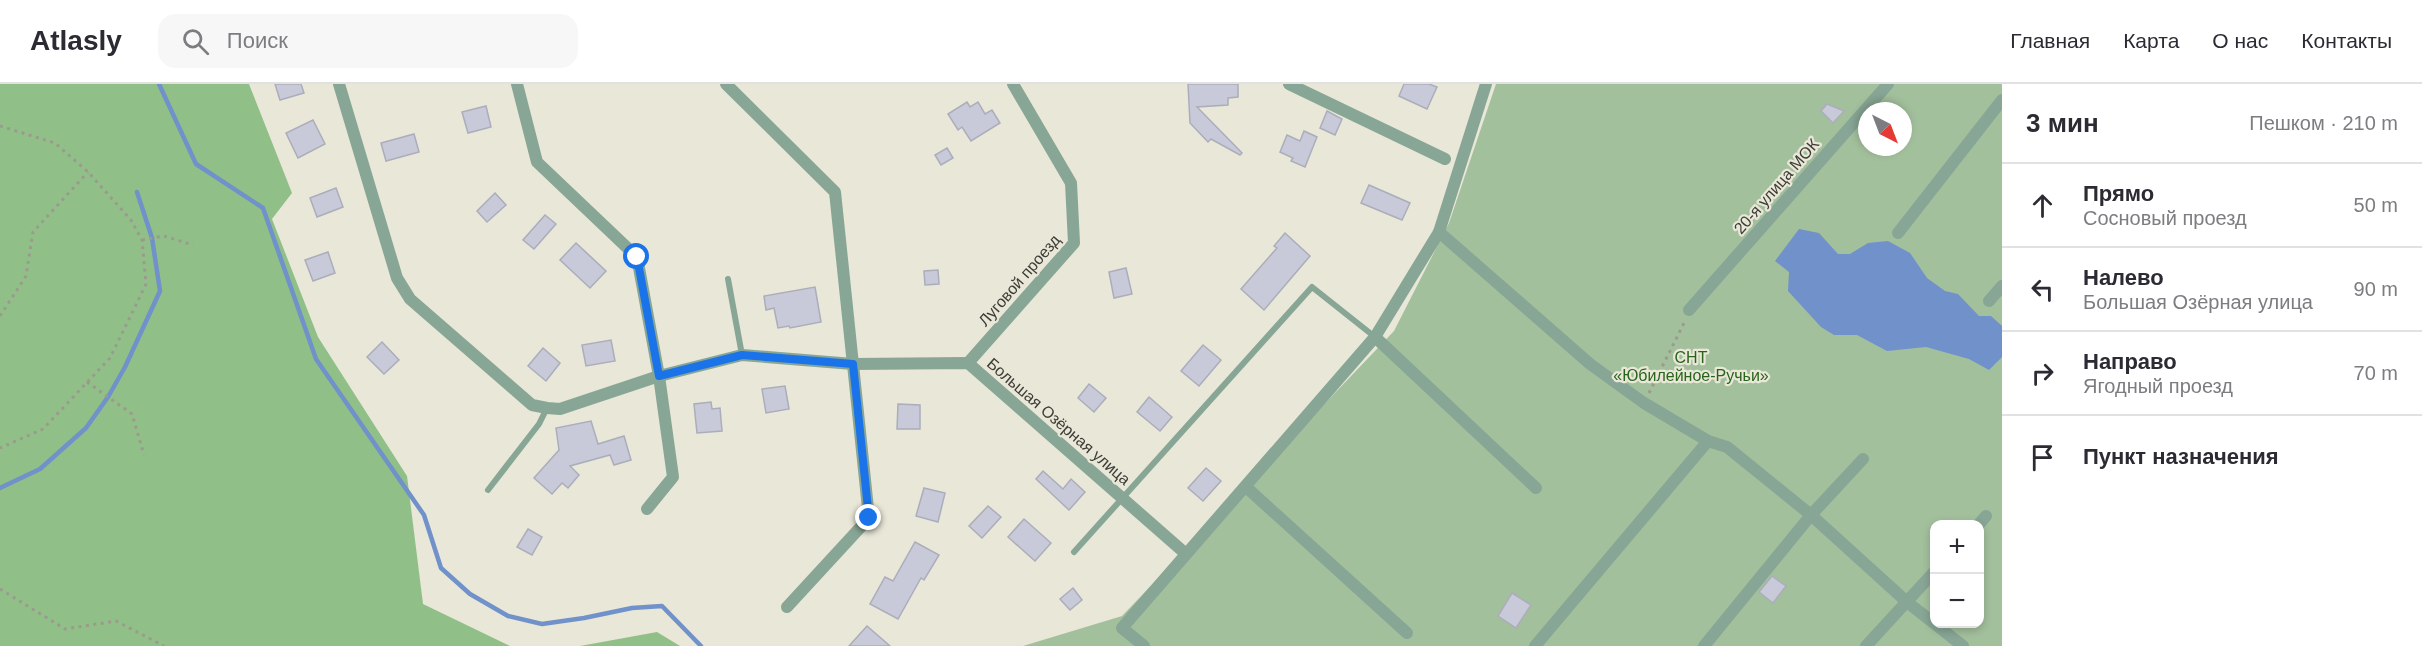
<!DOCTYPE html>
<html lang="ru">
<head>
<meta charset="utf-8">
<style>
	body { margin:0; font-family:Helvetica,sans-serif; background:#f7f7f7; color:#2b2b33 }
	.controls { position:absolute; right:18px; bottom:18px; display:grid; overflow:hidden; border-radius:12px; box-shadow:0 3px 9px #0003 }
	.controls button { width:54px; height:54px; display:grid; place-items:center; padding:0; border:0; border-bottom:2px solid #e1e1e2; background:#fff; color:#2b2b33; font:30px sans-serif }
	.compass { position:absolute; left:1858px; top:18px; width:54px; height:54px; border-radius:50%; background:#fff; box-shadow:0 3px 9px #0003; rotate:138deg }
	.stop { position:absolute; width:18px; height:18px; margin:-14px; border:4px solid #1a73e8; border-radius:50%; background:#fff }
	.stop.end { background:#1a73e8; border-color:#fff; box-shadow:0 2px 6px #0008 }
	.list { margin:0; padding:0; list-style:none }
	h2 { display:flex; justify-content:space-between; align-items:center; height:78px; margin:0; padding:0 24px; font-size:26px }
	h2 small { font-size:20px; font-weight:400; color:#7c7c81 }
	.list li { display:grid; grid-template-columns:39px 1fr auto; gap:18px; align-items:center; box-sizing:border-box; height:84px; padding:0 24px; border-top:2px solid #e1e1e2 }
	.list b { display:block; font-size:22px; white-space:nowrap }
	.list p { margin:0; font-size:20px; white-space:nowrap; color:#7c7c81 }
	.list em { font-size:20px; font-style:normal; color:#7c7c81 }
	.icon { flex:none; width:33px; height:33px; fill:none; stroke:currentColor; stroke-width:2; stroke-linecap:round; stroke-linejoin:round }
	.map { position:relative; flex:none; width:2002px; height:562px; overflow:hidden }
	header { display:flex; align-items:center; gap:36px; box-sizing:border-box; height:84px; padding:0 30px; background:#fff; border-bottom:2px solid #e1e1e2 }
	header strong { font-size:28px }
	nav { display:flex; gap:33px; margin-inline-start:auto; font-size:21px }
	.search { width:420px; height:54px; background:#f7f7f7; display:flex; align-items:center; gap:15px; box-sizing:border-box; padding:0 21px; border-radius:18px; color:#7c7c81; font-size:22px }
	main { display:flex }
	aside { flex:1; background:#fff }
	.map>svg:first-child { display:block }
	.green { fill:#a3c09d; fill-rule:evenodd }
	.forest { fill:#90c087 }
	.water { fill:#7091ca }
	.lines { fill:none; stroke-linecap:round; stroke-linejoin:round }
	.stream { stroke:#7091ca; stroke-width:4.5 }
	.building { fill:#c8cad9; stroke:#abadbb; stroke-width:1.5 }
	.path { stroke:#9b9a8f; stroke-width:3; stroke-dasharray:3 4.5; stroke-linecap:butt }
	.lane { stroke:#88a695; stroke-width:6 }
	.street { stroke:#88a695; stroke-width:12 }
	.route { stroke:#1a73e8; stroke-width:8 }
	.labels { text-anchor:middle; stroke-width:4.5; stroke-linejoin:round; paint-order:stroke }
	.street-label { font-size:16px; fill:#3d3c36; stroke:#e9e7d8 }
	.park-label { font-size:16px; fill:#28651b; stroke:#e9e7d8 }
</style>
</head>
<body>
<header>
<strong>Atlasly</strong>
<div class="search"><svg class="icon" aria-label="search" viewBox="0 0 24 24"><circle cx="10" cy="10" r="6"/><path d="M15 15l6 6"/></svg>Поиск</div>
<nav><a>Главная</a><a>Карта</a><a>О нас</a><a>Контакты</a></nav>
</header>
<main>
<div class="map">
<svg width="2002" height="562" viewBox="0 0 2002 562">
	<rect width="100%" height="100%" fill="#e9e7d8"/>
	<path class="green" d="M1496,0H2002V562H1023L1122,532L1394,247L1449,139ZM1867,27H1903V63H1867ZM1934,440H1980V540H1934Z"/>
	<g class="forest">
		<path d="M0,0H249L292,109L272,135L318,253L407,392L423,520L510,562H0Z"/>
		<path d="M657,548L680,562H580Z"/>
	</g>
	<path class="water" d="M1799,145L1819,149L1838,170H1850L1868,159L1888,157L1910,169L1927,194L1945,207L1958,210L1979,232H1991L2002,242V273L1989,286L1969,275L1926,263L1887,267L1857,251H1834L1821,243L1788,207L1789,188L1775,177Z"/>
	<g class="lines">
		<g class="stream">
			<path d="M159,0L196,80L263,124L316,275L424,431L441,484L470,510L508,532L542,540L584,534L632,524L662,522L701,562"/>
			<path d="M0,404L40,385L86,344L108,313L125,283L160,207L152,154L137,108"/>
		</g>
	</g>
	<g class="building">
		<path d="M275,0H301L304,9L280,16Z"/>
		<path d="M1188,0H1238V13L1228,14V21L1197,23L1242,69L1240,71L1211,55L1208,58L1190,39Z"/>
		<path d="M1404,0H1429L1437,3L1427,25L1399,12Z"/>
		<path d="M967,18L970,23L978,18L985,30L992,26L1000,39L971,57L962,43L958,46L948,30Z"/>
		<path d="M1827,20L1844,27L1833,39L1821,27Z"/>
		<path d="M486,22L491,43L468,49L462,28Z"/>
		<path d="M1327,27L1342,35L1335,51L1320,44Z"/>
		<path d="M313,36L325,60L298,74L286,49Z"/>
		<path d="M1304,47L1317,53L1305,83L1291,77L1293,74L1280,68L1287,51L1300,57Z"/>
		<path d="M414,50L419,68L386,77L381,59Z"/>
		<path d="M947,64L953,74L941,81L935,71Z"/>
		<path d="M1369,101L1410,119L1402,136L1361,119Z"/>
		<path d="M336,104L343,123L317,133L310,114Z"/>
		<path d="M495,109L506,121L487,138L477,127Z"/>
		<path d="M545,131L556,140L534,165L523,156Z"/>
		<path d="M1285,149L1310,172L1264,226L1241,205L1277,164L1274,162Z"/>
		<path d="M576,159L606,187L590,204L560,176Z"/>
		<path d="M328,168L335,189L313,197L305,176Z"/>
		<path d="M1126,184L1132,210L1114,214L1109,188Z"/>
		<path d="M938,186L939,200L925,201L924,187Z"/>
		<path d="M815,203L821,238L790,244L789,242L778,244L774,224L766,226L764,212Z"/>
		<path d="M611,256L615,277L586,282L582,261Z"/>
		<path d="M382,258L399,276L384,290L367,273Z"/>
		<path d="M1203,261L1221,276L1199,302L1181,287Z"/>
		<path d="M543,264L560,279L546,297L528,282Z"/>
		<path d="M1089,300L1106,314L1094,328L1078,314Z"/>
		<path d="M785,302L789,325L766,329L762,305Z"/>
		<path d="M1149,313L1172,333L1160,347L1137,328Z"/>
		<path d="M711,318L712,325L720,324L722,347L697,349L694,320Z"/>
		<path d="M898,320L920,321V345H897Z"/>
		<path d="M591,337L598,360L624,352L631,376L614,381L610,371L570,382L579,391L568,404L562,399L552,410L534,394L559,366L556,344Z"/>
		<path d="M1206,384L1221,397L1203,417L1188,404Z"/>
		<path d="M1043,387L1063,405L1071,395L1085,408L1069,426L1036,395Z"/>
		<path d="M924,404L945,409L938,438L916,432Z"/>
		<path d="M988,422L1001,433L982,454L969,442Z"/>
		<path d="M1024,435L1051,459L1035,477L1008,453Z"/>
		<path d="M528,445L542,453L532,471L517,463Z"/>
		<path d="M915,458L939,471L924,496L921,494L898,535L870,520L885,493L893,497Z"/>
		<path d="M1772,492L1786,502L1773,519L1759,508Z"/>
		<path d="M1073,504L1082,516L1070,526L1060,515Z"/>
		<path d="M1512,509L1531,521L1516,544L1498,532Z"/>
		<path d="M867,542L890,562H849Z"/>
	</g>
	<g class="lines">
		<g class="path">
			<path d="M0,42L55,59L88,88L131,136L142,156L146,200L110,274L43,345L0,364"/>
			<path d="M142,156L164,152L193,161"/>
			<path d="M0,232L26,192L33,148L88,88"/>
			<path d="M87,298L132,330L144,371"/>
			<path d="M1649,309L1685,237"/>
			<path d="M0,505L65,545L116,537L164,562"/>
		</g>
		<g class="lane">
			<path d="M728,195L742,271"/>
			<path d="M488,406L539,340L547,324"/>
			<path d="M1074,468L1312,203L1375,253"/>
		</g>
		<g class="street">
			<path d="M339,0L397,194L410,215L532,321L547,324L560,325L659,292L742,271L853,280L968,279L1186,470"/>
			<path d="M517,0L537,78L637,173L659,292L673,393L647,425"/>
			<path d="M726,0L835,108L869,434L787,523"/>
			<path d="M1289,0L1445,75"/>
			<path d="M1486,0L1439,148L1590,280L1644,319L1708,357L1727,363L1811,431L1907,518L1963,562"/>
			<path d="M1898,149L2002,16"/>
			<path d="M1989,217L2002,202"/>
			<path d="M1689,226L1888,0"/>
			<path d="M1375,253L1536,404"/>
			<path d="M968,279L1074,159L1071,99L1013,0"/>
			<path d="M1246,403L1407,549"/>
			<path d="M1979,440L1986,432"/>
			<path d="M1144,562L1122,544L1375,253L1439,148"/>
			<path d="M1535,562L1708,357"/>
			<path d="M1704,562L1811,431L1863,375"/>
			<path d="M1866,562L1934,488"/>
		</g>
	</g>
	<g class="lines">
		<path class="route" d="M637,173L659,292L742,271L853,280L869,434"/>
	</g>
	<g class="labels">
		<g class="street-label">
			<text transform="translate(1776 102) rotate(-49)" y="6">20-я улица МОК</text>
			<text transform="translate(1019 196) rotate(-49)" y="6">Луговой проезд</text>
			<text transform="translate(1059 337) rotate(41)" y="6">Большая Озёрная улица</text>
		</g>
		<g class="park-label">
			<text x="1691" y="279">СНТ<tspan x="1691" dy="18">«Юбилейное-Ручьи»</tspan></text>
		</g>
	</g>
</svg>
<div class="controls">
<button>+</button>
<button>−</button>
</div>
<svg class="compass" viewBox="-18 -18 36 36"><path d="M0-13l5 13h-10z" fill="#e53935"/><path d="M0 13l5-13h-10z" fill="#7c7c81"/></svg>
<div class="stop" style="left:637px;top:173px"></div>
<div class="stop end" style="left:869px;top:434px"></div>
</div>
<aside>
<h2>3 мин<small>Пешком · 210 m</small></h2>
<ul class="list">
<li><svg class="icon" aria-label="ahead" viewBox="0 0 24 24"><path d="M12 20V5M6 11l6-6 6 6"/></svg><div><b>Прямо</b><p>Сосновый проезд</p></div><em>50 m</em></li>
<li><svg class="icon" aria-label="left" viewBox="0 0 24 24"><path d="M17 20v-9H6M10 6l-5 5 5 5"/></svg><div><b>Налево</b><p>Большая Озёрная улица</p></div><em>90 m</em></li>
<li><svg class="icon" aria-label="right" viewBox="0 0 24 24"><path d="M7 20v-9h11M14 6l5 5-5 5"/></svg><div><b>Направо</b><p>Ягодный проезд</p></div><em>70 m</em></li>
<li><svg class="icon" aria-label="arrive" viewBox="0 0 24 24"><path d="M6 21V4h12l-3 4 3 4H6"/></svg><div><b>Пункт назначения</b></div></li>
</ul>
</aside>
</main>
</body>
</html>
